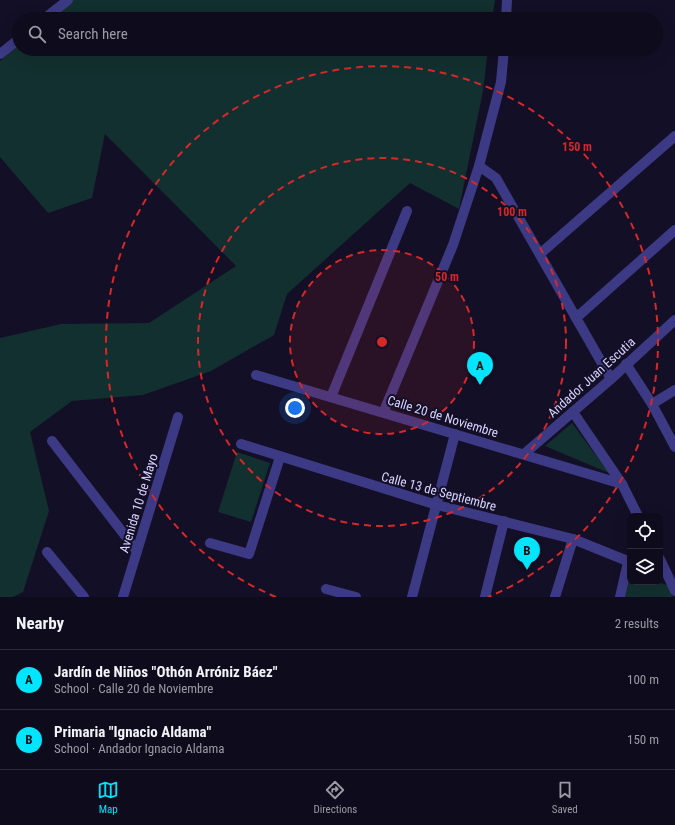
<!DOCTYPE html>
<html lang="en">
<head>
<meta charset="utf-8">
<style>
	body { margin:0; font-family:"Roboto Condensed",sans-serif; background:#171425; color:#f1f3f6 }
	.controls { position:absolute; right:12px; bottom:12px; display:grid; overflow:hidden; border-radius:8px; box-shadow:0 4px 16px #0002 }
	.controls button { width:36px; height:36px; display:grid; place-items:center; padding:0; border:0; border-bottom:1px solid #2e2b3b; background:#0e0b1c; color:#f1f3f6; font:20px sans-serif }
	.you { position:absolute; left:295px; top:408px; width:14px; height:14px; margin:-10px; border:3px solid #fff; border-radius:50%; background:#1a73e8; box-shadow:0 0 0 6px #1a73e833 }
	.badge { display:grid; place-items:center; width:26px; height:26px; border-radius:50%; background:#00e5ff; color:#111; font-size:13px; font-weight:700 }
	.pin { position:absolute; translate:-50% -33px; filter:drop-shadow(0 1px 2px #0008) }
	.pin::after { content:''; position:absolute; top:21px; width:14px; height:12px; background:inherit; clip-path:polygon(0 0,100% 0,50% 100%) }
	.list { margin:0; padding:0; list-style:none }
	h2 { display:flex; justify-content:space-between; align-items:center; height:52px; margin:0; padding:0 16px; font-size:17px }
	h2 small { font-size:13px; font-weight:400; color:#9b9ba3 }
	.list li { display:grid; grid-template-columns:26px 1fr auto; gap:12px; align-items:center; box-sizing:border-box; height:60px; padding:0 16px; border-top:1px solid #2e2b3b }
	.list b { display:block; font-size:15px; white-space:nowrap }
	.list p { margin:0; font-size:13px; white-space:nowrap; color:#9b9ba3 }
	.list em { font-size:13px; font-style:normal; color:#9b9ba3 }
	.icon { flex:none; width:22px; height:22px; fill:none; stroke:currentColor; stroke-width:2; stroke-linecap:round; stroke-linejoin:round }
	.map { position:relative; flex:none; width:675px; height:597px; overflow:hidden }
	.search { position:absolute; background:#0e0b1c; box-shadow:0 4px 16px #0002; left:12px; right:12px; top:12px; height:44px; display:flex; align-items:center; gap:10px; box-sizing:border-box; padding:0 14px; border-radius:22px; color:#9b9ba3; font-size:15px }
	.sheet { height:172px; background:#0e0b1c }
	nav { display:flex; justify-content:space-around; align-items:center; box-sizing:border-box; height:56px; border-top:1px solid #2e2b3b; background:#0e0b1c; font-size:11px; color:#9b9ba3 }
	nav a { display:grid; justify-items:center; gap:2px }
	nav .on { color:#00e5ff }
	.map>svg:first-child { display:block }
	.green { fill:#12302f }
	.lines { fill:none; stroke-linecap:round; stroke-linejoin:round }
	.street { stroke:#3d3a85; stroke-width:10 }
	.ring { fill:none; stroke:#d62828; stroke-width:2; stroke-dasharray:7 5 }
	.labels { text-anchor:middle; stroke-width:4; stroke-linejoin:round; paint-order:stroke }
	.street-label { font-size:13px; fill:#d9d4ff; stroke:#130f26 }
	.centre { fill:#d62828; stroke:#130f26; stroke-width:2 }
	.ring-label { font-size:12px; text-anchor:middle; font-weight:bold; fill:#d62828; stroke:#130f26; stroke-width:4; stroke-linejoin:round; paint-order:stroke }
</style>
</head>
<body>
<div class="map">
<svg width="675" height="597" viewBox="0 0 675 597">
	<rect width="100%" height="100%" fill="#130f26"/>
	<g class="green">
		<path d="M73,0H495L492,19H51Z"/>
		<path d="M19,45V49H488L483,91L459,209L410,183L287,294L274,335L211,371L143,395L72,401L30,432L49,511L23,592L13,597H0V338L61,324L149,323L236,266L105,134L92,198L48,213L0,157V61Z"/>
		<path d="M572,423L609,473L545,446Z"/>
		<path d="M237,452L270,463L251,522L218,512Z"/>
		<path d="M630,576V582H657L667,585L673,597H625Z"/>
	</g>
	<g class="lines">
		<g class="street">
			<path d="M44,19L68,0"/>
			<path d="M506,19L507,0"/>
			<path d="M0,54L19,39"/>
			<path d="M479,166L496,178L611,379"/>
			<path d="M541,253L675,136"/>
			<path d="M576,318L675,230"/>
			<path d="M626,364L652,404L675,447"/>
			<path d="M256,375L622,484"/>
			<path d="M331,397L407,211"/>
			<path d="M652,404L675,390"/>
			<path d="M384,411L453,245L479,166L501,82L504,49"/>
			<path d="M573,412L622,484L638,516"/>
			<path d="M52,441L137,551"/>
			<path d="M241,444L437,505L573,539L630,562"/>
			<path d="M524,454L611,379L675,320"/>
			<path d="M210,543L249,554L280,457"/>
			<path d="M47,552L84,597"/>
			<path d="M660,559L675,591"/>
			<path d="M326,589L356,597"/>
			<path d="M123,597L178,417"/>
			<path d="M412,597L455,434"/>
			<path d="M485,597L504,521"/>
			<path d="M555,597L573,539"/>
			<path d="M620,597L628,562"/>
		</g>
	</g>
	<circle cx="382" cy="342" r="92" fill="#d62828" fill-opacity=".12"/>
	<g class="ring">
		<circle cx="382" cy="342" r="92"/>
		<circle cx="382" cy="342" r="184"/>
		<path d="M276 597A276 276 0 1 1 488 597"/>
	</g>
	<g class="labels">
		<g class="street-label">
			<text transform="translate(591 377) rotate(-42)" y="5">Andador Juan Escutia</text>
			<text transform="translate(443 416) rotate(17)" y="5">Calle 20 de Noviembre</text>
			<text transform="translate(439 491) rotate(15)" y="5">Calle 13 de Septiembre</text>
			<text transform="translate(138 503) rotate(-73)" y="5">Avenida 10 de Mayo</text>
		</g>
	</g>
	<circle cx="382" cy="342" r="6" class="centre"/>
	<g class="ring-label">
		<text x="577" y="151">150 m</text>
		<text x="512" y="216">100 m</text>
		<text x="447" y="281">50 m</text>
	</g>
</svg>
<div class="controls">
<button><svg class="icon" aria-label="locate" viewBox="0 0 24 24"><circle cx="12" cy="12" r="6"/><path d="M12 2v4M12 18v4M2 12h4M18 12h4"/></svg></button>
<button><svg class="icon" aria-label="layers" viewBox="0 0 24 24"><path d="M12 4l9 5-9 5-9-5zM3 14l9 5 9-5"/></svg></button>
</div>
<div class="you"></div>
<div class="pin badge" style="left:480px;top:385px">A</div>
<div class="pin badge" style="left:527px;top:570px">B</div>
<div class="search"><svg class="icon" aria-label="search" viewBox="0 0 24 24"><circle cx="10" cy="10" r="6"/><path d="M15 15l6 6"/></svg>Search here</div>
</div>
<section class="sheet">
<h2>Nearby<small>2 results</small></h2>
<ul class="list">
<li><span class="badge">A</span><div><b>Jardín de Niños &quot;Othón Arróniz Báez&quot;</b><p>School · Calle 20 de Noviembre</p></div><em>100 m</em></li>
<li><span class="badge">B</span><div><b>Primaria &quot;Ignacio Aldama&quot;</b><p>School · Andador Ignacio Aldama</p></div><em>150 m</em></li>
</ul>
</section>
<nav>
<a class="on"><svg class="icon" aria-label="map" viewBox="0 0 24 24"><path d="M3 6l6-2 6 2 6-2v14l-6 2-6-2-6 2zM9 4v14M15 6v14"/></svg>Map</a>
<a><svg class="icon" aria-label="directions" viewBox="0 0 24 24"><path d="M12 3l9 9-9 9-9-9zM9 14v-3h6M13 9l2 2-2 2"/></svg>Directions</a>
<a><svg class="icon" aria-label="saved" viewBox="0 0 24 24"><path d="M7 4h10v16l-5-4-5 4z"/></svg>Saved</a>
</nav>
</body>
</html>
